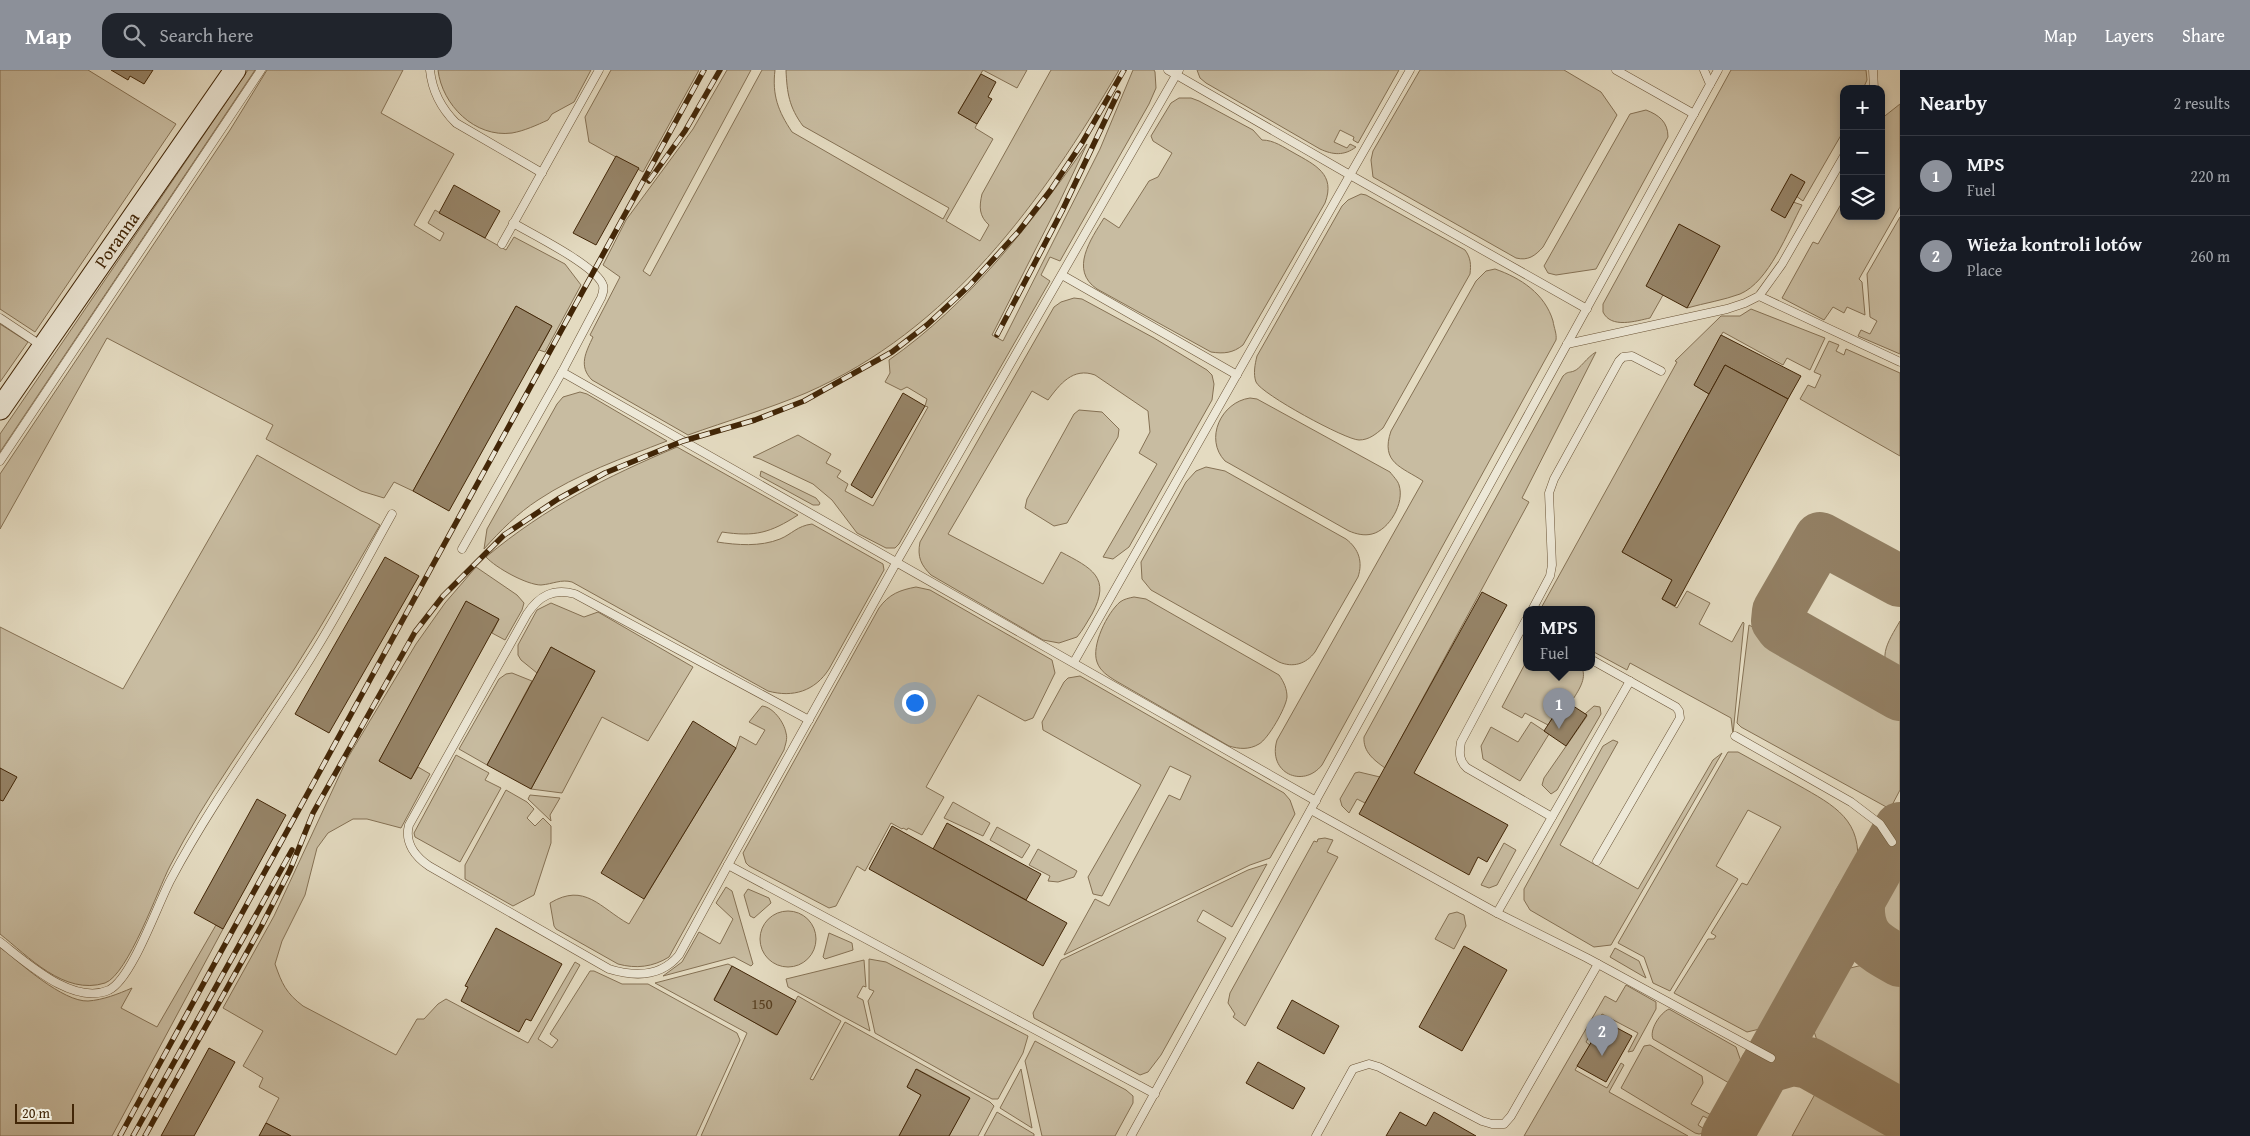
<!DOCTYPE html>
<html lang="en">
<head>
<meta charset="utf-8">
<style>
	body { margin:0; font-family:"Gentium Book Plus",serif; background:#20242c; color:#f1f3f6 }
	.controls { position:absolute; right:15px; top:15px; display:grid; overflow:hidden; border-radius:10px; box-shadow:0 2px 8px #0003 }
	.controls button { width:45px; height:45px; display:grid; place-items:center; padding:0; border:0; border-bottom:1px solid #363941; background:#171b24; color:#f1f3f6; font:25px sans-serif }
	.scale { position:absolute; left:15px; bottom:12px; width:59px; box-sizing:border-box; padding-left:5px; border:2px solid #422607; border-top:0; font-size:14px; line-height:18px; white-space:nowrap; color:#422607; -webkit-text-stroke:4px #ede8d7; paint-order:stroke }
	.you { position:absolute; left:914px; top:632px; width:18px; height:18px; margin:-12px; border:4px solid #fff; border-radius:50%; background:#1a73e8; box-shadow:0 0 0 8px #1a73e833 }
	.badge { display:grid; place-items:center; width:32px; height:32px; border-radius:50%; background:#8c9099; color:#fff; font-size:16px; font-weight:700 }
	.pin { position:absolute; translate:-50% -41px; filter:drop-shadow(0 1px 2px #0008) }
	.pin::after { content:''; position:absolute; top:26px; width:18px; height:15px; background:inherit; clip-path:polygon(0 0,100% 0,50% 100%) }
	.popup { position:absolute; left:1523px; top:536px; width:72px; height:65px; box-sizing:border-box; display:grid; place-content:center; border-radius:10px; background:#171b24; filter:drop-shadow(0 1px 4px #0005); font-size:16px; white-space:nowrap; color:#9ea1a6 }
	.popup b { font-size:19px; color:#f1f3f6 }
	.popup::after { content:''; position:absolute; left:50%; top:100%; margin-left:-10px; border:10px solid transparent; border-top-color:#171b24 }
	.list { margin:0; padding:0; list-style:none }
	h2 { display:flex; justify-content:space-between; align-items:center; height:65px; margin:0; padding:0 20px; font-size:21px }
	h2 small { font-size:16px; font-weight:400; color:#9ea1a6 }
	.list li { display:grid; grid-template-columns:32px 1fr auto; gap:15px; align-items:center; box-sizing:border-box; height:80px; padding:0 20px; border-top:1px solid #363941 }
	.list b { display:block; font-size:19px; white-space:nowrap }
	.list p { margin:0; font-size:16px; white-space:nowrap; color:#9ea1a6 }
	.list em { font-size:16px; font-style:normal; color:#9ea1a6 }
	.icon { flex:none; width:28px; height:28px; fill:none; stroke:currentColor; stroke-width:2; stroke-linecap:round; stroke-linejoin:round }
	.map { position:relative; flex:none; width:1900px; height:1066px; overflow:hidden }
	header { display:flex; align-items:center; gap:30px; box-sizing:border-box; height:70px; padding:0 25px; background:#8c9099; color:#fff }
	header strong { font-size:24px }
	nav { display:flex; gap:28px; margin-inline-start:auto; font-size:18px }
	.search { width:350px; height:45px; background:#20242c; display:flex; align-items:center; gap:12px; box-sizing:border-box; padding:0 18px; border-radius:15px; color:#9ea1a6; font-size:19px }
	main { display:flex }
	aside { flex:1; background:#171b24 }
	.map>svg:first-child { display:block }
	.green { fill:#c8bca1; stroke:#857154 }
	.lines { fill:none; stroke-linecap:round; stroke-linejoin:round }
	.taxiway { stroke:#938064; stroke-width:52 }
	.building { fill:#968468; stroke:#422607 }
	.lane-casing { stroke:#6a5336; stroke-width:9 }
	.secondary-casing { stroke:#422607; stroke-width:23 }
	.lane { stroke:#ede8d7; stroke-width:8 }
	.secondary { stroke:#ede8d7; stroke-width:21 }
	.rail-casing { stroke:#422607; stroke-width:5.5 }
	.rail { stroke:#ede8d7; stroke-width:4; stroke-dasharray:11; stroke-linecap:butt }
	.labels { text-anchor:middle; stroke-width:4; stroke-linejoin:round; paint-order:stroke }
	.number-label { font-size:15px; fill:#573e1f }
	.street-label { font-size:18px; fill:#422607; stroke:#ede8d7 }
</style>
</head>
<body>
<header>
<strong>Map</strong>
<div class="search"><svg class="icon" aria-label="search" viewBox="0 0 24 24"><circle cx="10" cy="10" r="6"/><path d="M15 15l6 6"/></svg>Search here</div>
<nav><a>Map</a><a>Layers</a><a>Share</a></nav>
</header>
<main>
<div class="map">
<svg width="1900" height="1066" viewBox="0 0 1900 1066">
	<rect width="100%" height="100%" fill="#e4dbc1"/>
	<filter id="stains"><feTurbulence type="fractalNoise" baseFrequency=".004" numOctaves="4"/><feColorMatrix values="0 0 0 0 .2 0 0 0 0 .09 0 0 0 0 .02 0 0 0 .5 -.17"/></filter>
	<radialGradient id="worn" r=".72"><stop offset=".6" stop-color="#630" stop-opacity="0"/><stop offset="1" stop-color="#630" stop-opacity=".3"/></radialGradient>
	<g class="green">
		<path d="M0,0H88L176,54L35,262L0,239Z"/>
		<path d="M248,0H255L0,382V364Z"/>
		<path d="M267,0H403L381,43L454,84L414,155L440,171L444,163L428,153L435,140L506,180L514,167L565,194L581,215L545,282L539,280L552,256L516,236L413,421L394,412L384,428L361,421L266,369L273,355L107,268L0,459V404L230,60Z"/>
		<path d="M438,0H591L574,32L552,44L548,50C537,55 524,61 512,63C475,68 442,35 438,0Z"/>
		<path d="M611,0H699L643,102L589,72L585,47Z"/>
		<path d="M727,0H751L643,201L650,206L762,0H775C772,25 778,41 792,62L943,149L949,138L803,56C789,37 787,23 786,0H1027L1017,18L983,0L958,43L977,54L975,58L993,69L946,151L980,171L989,155C979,146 979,137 982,124L1051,0H1119C1042,132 950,260 806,323C768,339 727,351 688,365L592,310C578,296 586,282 593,267L590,265L620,207L603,195L626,150L693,59Z"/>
		<path d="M1133,0H1154L1155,2L1156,18L1149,34L1060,191L1050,187L1041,205L1050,211L899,474L895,478H886L857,463L832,430L813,414L760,389L753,387L798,365L831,384L826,393L841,401L837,407L848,414L845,421L873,436L928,337L925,336L927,329L907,317L901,320L885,312L890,303L889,290C969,234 1031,154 1087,74L1059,133L992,265L1003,271L1100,79Z"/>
		<path d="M1197,0H1399L1358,73L1353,70L1354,67L1340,60L1334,72L1347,78L1350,74L1356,77C1344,86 1333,85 1320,79L1206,13L1200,8Z"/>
		<path d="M1420,0H1564L1601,22L1617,45L1543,177C1535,186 1528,191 1516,188L1373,107L1371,90L1373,81Z"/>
		<path d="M1731,0H1866L1867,10L1863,19H1844V60L1803,131L1796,126L1793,132L1802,135C1788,161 1769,212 1740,224C1724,230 1705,233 1687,238L1720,176L1663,225L1650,248C1636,251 1611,259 1603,242V234Z"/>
		<path d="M1179,28H1191L1199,31L1253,60L1262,70C1274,70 1283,77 1294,83C1315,95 1336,104 1325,133L1243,275C1233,283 1224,284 1211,282L1097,219C1069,200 1091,169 1104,148L1119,158L1149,111L1158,107L1172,83L1153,71L1151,66L1171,33Z"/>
		<path d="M1900,34V137L1859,209L1862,212L1865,245L1847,237L1844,243L1833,237L1824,250L1782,228L1813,172L1818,174L1844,129V146H1881V49Z"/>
		<path d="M1646,40C1659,45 1668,52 1668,67L1596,199L1556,205L1548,203L1544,196L1630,44Z"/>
		<path d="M1361,124L1366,125L1465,180C1471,188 1471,195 1470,204L1383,358C1376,364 1369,370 1359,370C1346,370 1261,324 1256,312C1253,304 1255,294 1257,286L1342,136L1348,130Z"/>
		<path d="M1900,147V284L1858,266L1861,260L1870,264L1877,251L1870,247L1867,204Z"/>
		<path d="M1495,199C1521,208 1545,224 1553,251C1554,258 1557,264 1556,270L1322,695C1303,719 1267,703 1277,670L1423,411C1402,397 1380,393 1391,361L1476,211L1486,201Z"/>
		<path d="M1074,228L1082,229L1154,268L1207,300L1212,305L1214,314L1212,330L1129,477L1113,489L1103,487L1157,394L1139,383L1150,362L1148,341L1095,305C1073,297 1060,314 1048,330L1032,321L948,464L1043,514L1061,482C1091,498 1112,507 1092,544C1087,552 1083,560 1077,567L1059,573L1043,570L931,505C921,495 917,487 920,472L1054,237L1061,232Z"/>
		<path d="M1751,239L1825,268L1810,300L1787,288L1783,295L1723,262L1694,315L1709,324L1622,482L1672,510L1662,529L1677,538L1687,521L1710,533L1699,554L1732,572L1743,552L1744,553L1733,664L1731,648L1630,593L1627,600L1592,581V540H1540L1677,292L1675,291L1721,246H1740Z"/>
		<path d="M0,254L28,272L0,312Z"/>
		<path d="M1829,271L1839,275L1836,281L1844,285L1846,279L1900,303V386L1800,329L1808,315L1815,318L1821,305L1814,302Z"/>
		<path d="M1596,282L1522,428L1529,432L1385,698C1374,690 1363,682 1364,667L1563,306C1568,301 1569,303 1574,301C1580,299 1587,287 1596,282Z"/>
		<path d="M580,322L587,324L667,371C623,388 577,404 538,430C518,443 500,461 484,479L487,459L557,334L563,327Z"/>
		<path d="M1250,328L1257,329L1390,402C1393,406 1398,411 1399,415C1405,433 1389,460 1372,464C1364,466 1356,464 1349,461L1225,391C1204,369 1221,332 1250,328Z"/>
		<path d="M1079,340L1102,342L1119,359L1118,367L1067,453L1054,456L1025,438L1027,429L1074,344Z"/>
		<path d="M677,377L798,445C770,463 755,467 722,462L717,472C737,475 760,477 780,469C792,464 797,456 812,454L883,494L884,500L829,599C815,621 793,628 768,621L572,512C561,509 553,514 541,515C527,515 496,498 486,487C546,437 606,407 677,377Z"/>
		<path d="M257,385L380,455C352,503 325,551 295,598C253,663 206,726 170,796C158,819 128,905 105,913C64,926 28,886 0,864V557L123,619Z"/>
		<path d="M1206,397L1225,401L1346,469C1359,479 1363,492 1358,507L1315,582C1306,594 1293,598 1279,592L1151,520L1142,509L1141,492L1186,412L1196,401Z"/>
		<path d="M761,401L816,428L820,433L819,435H813L760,406Z"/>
		<path d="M476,497L517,525L524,533L522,540L505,570L492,563L499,549L466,532L379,691L411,709L418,697L430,704L401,758L367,749H353L328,763L317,778L305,825L282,871L275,894C282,914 286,923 303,936L396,985L417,949H424L438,934L446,929L528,973L575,892L580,895L538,969L552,978L558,970L550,964L590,901H594L622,914H648L737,963L740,970L696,1066H291L266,1053L279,1028L259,1017L263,1008L243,996L263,961L223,938L274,846L347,689L416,574L445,533Z"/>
		<path d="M916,517L930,520L1052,590L1055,603L1033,648L1025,651L978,625L926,717L944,727L922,765L908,758L907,760L903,758L902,759L891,753L865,801L857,796L836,836L829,838L749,796L746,793L743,783L879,538C889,524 900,520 916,517Z"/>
		<path d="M1134,527L1146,529L1279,605C1284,612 1287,619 1287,627C1286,638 1268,669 1259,674C1249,680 1239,679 1229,676L1116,611C1108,606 1100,601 1097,592C1091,576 1107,543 1120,532C1124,529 1129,528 1134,527Z"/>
		<path d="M551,533L584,547L598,542L693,597L648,671L602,647L562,723L531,719L595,601L551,577L537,603L521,590L518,585V575L537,540Z"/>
		<path d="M1900,551V610C1873,592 1888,572 1900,551Z"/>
		<path d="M1749,555L1898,637L1900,640V720L1890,739L1741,657L1737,653Z"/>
		<path d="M1526,592V598H1582C1587,609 1578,621 1572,631L1566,628L1548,655L1525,643L1522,648L1502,637Z"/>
		<path d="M512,603L532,611L487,695L459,679L499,609L506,604Z"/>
		<path d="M1080,606L1284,723L1290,730L1295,744L1270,788L1250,795L1064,885L1095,829L1109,836L1169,725L1180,730L1191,706L1170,696L1102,826L1093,824L1088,807L1141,715L1043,660L1042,652L1064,612L1068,608Z"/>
		<path d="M762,636C773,637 784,652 786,663C788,669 785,675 784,680L669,887C653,897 636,899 618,894L556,859L554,856L550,833C585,812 600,838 629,854L736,678L740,666L756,675L765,660L749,652Z"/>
		<path d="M1594,636L1600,637L1601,644L1557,720L1551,724L1542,715L1544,708L1587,646L1585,644Z"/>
		<path d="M1531,652L1549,664L1520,711L1483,689L1481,676L1491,657L1518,672Z"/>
		<path d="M1613,670L1618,672L1560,775L1638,819L1713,690L1722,683L1611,875L1594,877L1530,840L1524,830V819L1603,676Z"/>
		<path d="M1728,682H1738C1758,693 1778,704 1798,715C1835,736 1863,750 1857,798L1770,953L1764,958L1747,962L1674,923L1708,869H1714L1716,866L1711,863L1742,813L1747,815L1781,757L1748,740L1716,796L1738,809L1670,921L1653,913L1644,887L1618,873Z"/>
		<path d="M456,685L489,703L485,710L501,718L460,792L415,767L414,763Z"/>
		<path d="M1359,702L1380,707L1365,733L1357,729L1349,743L1342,736L1340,729L1355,703Z"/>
		<path d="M506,720L527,732L534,739L527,748L535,756L543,748L551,756V773L534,825L513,836L465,809V795Z"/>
		<path d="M530,725L560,728L550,745L551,751L528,729Z"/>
		<path d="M953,732L990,753L983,766L944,748Z"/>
		<path d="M997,757L1030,775L1022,788L990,770Z"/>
		<path d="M1325,768L1333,770L1327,782L1338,787L1245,956L1233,947L1235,944L1228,933L1230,923L1314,771L1317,772L1318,769Z"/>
		<path d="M1504,773L1516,780L1497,815L1489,818L1481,815Z"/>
		<path d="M1038,779L1077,801L1074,807L1058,812L1048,811L1050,806L1029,795Z"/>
		<path d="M1267,794L1232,857L1203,840L1197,851L1226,868L1161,985L1148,1002L1140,1005L1034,948L1033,943L1061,890L1248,800Z"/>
		<path d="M1900,798V875L1886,867L1878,838Z"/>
		<path d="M726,817L732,821L753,894L751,896L734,887L663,906L682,892L699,862L720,874L733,849L716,833Z"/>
		<path d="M748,819L769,828L771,833L754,848L750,846L744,825Z"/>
		<circle cx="788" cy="869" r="28"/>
		<path d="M1457,842L1464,845L1466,856L1454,879L1435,869L1449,844Z"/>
		<path d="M216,855L223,859L112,1066H0V877C20,893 63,932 88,931C103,930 118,924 132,918L121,938L157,957Z"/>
		<path d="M829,863L852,873L853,880L825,889L823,887Z"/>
		<path d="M1615,878L1639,891L1646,908L1610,887Z"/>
		<path d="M869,889L886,892L1028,966L1023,983L998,1029H992L875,963L868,931L874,921L869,919Z"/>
		<path d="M864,890L866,917L863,916L857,927L863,930L870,961L788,917L786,909Z"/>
		<path d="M1871,893L1900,909V1027L1821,983L1812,955L1842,900Z"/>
		<path d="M728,894L732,896L714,929L776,965L798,926L841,951L810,1009L813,1010L845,952L990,1032L994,1036L978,1066H949L969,1027L917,999L907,1017L921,1025L899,1066H701L747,963L655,913Z"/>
		<path d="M1626,915L1656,932V939L1633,981L1628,982L1638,963L1602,944L1586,972L1590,975L1575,1000L1607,1018L1621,993L1624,995L1609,1022L1688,1066H1524L1605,926L1616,932Z"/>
		<path d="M1669,939L1736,977L1744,1000L1736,1014L1729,1013L1653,969C1649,960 1660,943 1669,939Z"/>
		<path d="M1035,971L1126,1020L1133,1026V1033L1115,1066H1042L1025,991Z"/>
		<path d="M1650,975L1702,1006L1703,1013L1691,1034L1713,1046L1715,1052L1703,1046L1698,1055L1709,1062L1699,1064L1695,1063L1621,1018L1644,976Z"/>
		<path d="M1021,999L1032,1058L1000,1038Z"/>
		<path d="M1820,1015L1900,1060V1066H1792Z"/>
		<path d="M997,1042L1034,1064V1066H984Z"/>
	</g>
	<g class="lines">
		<g class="taxiway">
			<path d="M1900,511L1820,468L1778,541L1777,551L1782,558L1900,625"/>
			<path d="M1859,831C1857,867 1871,875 1900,891"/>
			<path d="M1765,998L1792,990L1809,993L1900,1044"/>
			<path d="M1727,1066L1900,758"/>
		</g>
	</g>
	<g class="building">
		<path d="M111,0H153L144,14L130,6L128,10Z"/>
		<path d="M981,4L996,12L988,27L992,29L977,54L958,43Z"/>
		<path d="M616,86L639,98L596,175L573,163Z"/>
		<path d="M1791,104L1805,112L1785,148L1771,140Z"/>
		<path d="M454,115L500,141L485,168L439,143Z"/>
		<path d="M1679,154L1720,176L1687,238L1646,216Z"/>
		<path d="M516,236L552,256L449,441L413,421Z"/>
		<path d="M1721,265L1801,306L1788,329L1725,295L1709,324L1694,315Z"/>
		<path d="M1725,295L1788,329L1675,536L1662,529L1672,510L1622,482Z"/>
		<path d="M903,323L925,336L872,428L851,415Z"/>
		<path d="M385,487L419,506L329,663L295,644Z"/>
		<path d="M1482,522L1507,535L1414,703L1508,755L1487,792L1478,787L1469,805L1359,744Z"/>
		<path d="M466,531L499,549L411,709L379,691Z"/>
		<path d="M551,577L595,601L531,719L487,695Z"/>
		<path d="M1564,630L1587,645L1566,676L1544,661Z"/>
		<path d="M693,651L736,678L644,829L601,803Z"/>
		<path d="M0,698L17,707L3,731L0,730Z"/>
		<path d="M257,729L286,745L223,859L194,843Z"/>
		<path d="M947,753L1041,804L1026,830L933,779Z"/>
		<path d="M892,756L1067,853L1043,896L869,799Z"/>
		<path d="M496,858L562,894L531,951L526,949L519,962L461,931L468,917L465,916Z"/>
		<path d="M1464,876L1507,900L1462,981L1419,957Z"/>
		<path d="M732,896L796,931L777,965L714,930Z"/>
		<path d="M1292,930L1339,956L1324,984L1277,958Z"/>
		<path d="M1604,951L1632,966L1606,1012L1577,996Z"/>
		<path d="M209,978L235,992L194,1066H161Z"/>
		<path d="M1258,992L1305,1018L1293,1039L1246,1013Z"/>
		<path d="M916,999L970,1028L949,1066H899L921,1025L907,1017Z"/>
		<path d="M1400,1042L1426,1056L1434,1042L1476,1066H1386Z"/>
		<path d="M266,1053L291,1066H259Z"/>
	</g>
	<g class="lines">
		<defs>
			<g id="lane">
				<path d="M430,0C432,20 441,38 456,53L542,103"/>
				<path d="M1168,0L1350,105L1410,0"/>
				<path d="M1616,0L1694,44"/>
				<path d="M1704,0L1710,14"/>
				<path d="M1873,0L1874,19"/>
				<path d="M513,153C534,165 592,194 602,213C605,218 603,223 601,228L562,302"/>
				<path d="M502,174L599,0"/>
				<path d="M1062,205L1237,305"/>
				<path d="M1759,226L1900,292"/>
				<path d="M0,248L42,276"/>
				<path d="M1567,274L1727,239L1745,233L1759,226L1782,194L1844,86"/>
				<path d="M0,391L261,0"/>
				<path d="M462,479L562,302L1316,731"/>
				<path d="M1532,540L1550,506L1552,495L1549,423L1554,409L1619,291L1623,287L1632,286L1661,301"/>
				<path d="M1526,550L1461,672C1459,683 1459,691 1467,698L1552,747"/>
				<path d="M1592,590L1676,637L1679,641L1680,648L1597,791"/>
				<path d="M1074,592L1350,105L1587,239"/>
				<path d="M1735,666L1851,732L1880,754L1892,772"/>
				<path d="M1311,740L1497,843L1587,888L1771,988"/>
				<path d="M728,795L679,885C661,907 635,907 609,899L429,796C416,787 404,773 409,755L527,544C539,526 553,518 575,524L809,650"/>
				<path d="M1497,843L1630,611"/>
				<path d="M0,872C26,892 73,936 109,920C132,909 158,833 171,809C212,732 264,662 310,589C340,542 365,492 392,444"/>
				<path d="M1155,1024L728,795L896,493L1179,0"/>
				<path d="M1131,1066L1718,0"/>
				<path d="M1316,1066L1353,999L1369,994L1379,997L1482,1051L1492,1054H1504L1511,1046L1598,894"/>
			</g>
			<path id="secondary" d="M0,339L235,0"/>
		</defs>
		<use href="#lane" class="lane-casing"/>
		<use href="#secondary" class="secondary-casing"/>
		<use href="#lane" class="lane"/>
		<use href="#secondary" class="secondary"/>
		<defs>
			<g id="rail">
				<path d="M649,111L685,61L720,0"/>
				<path d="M997,265L1062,141L1118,23"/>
				<path d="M120,1066L704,0"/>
				<path d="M133,1066L292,780"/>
				<path d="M145,1066L261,857L290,800L313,743L415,562L443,526L504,465L558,429L605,403L683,371L755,350L804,331L892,282L927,255L969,216L1019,161L1050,121L1082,73L1124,0"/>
			</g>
		</defs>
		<use href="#rail" class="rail-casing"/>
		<use href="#rail" class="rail"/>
	</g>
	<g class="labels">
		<g class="number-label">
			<text x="762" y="939">150</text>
		</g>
		<g class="street-label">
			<text transform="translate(117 170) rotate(-55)" y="6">Poranna</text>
		</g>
	</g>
	<rect width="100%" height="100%" filter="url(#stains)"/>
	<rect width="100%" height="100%" fill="url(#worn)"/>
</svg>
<div class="controls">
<button>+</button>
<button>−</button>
<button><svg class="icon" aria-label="layers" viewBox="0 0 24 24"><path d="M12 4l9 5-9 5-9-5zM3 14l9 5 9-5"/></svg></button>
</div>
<div class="scale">20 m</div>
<div class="you"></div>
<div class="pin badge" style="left:1559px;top:659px">1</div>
<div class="popup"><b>MPS</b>Fuel</div>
<div class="pin badge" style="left:1602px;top:986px">2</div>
</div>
<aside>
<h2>Nearby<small>2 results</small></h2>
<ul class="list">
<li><span class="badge">1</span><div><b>MPS</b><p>Fuel</p></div><em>220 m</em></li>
<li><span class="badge">2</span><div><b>Wieża kontroli lotów</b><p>Place</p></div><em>260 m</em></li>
</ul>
</aside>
</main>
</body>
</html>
